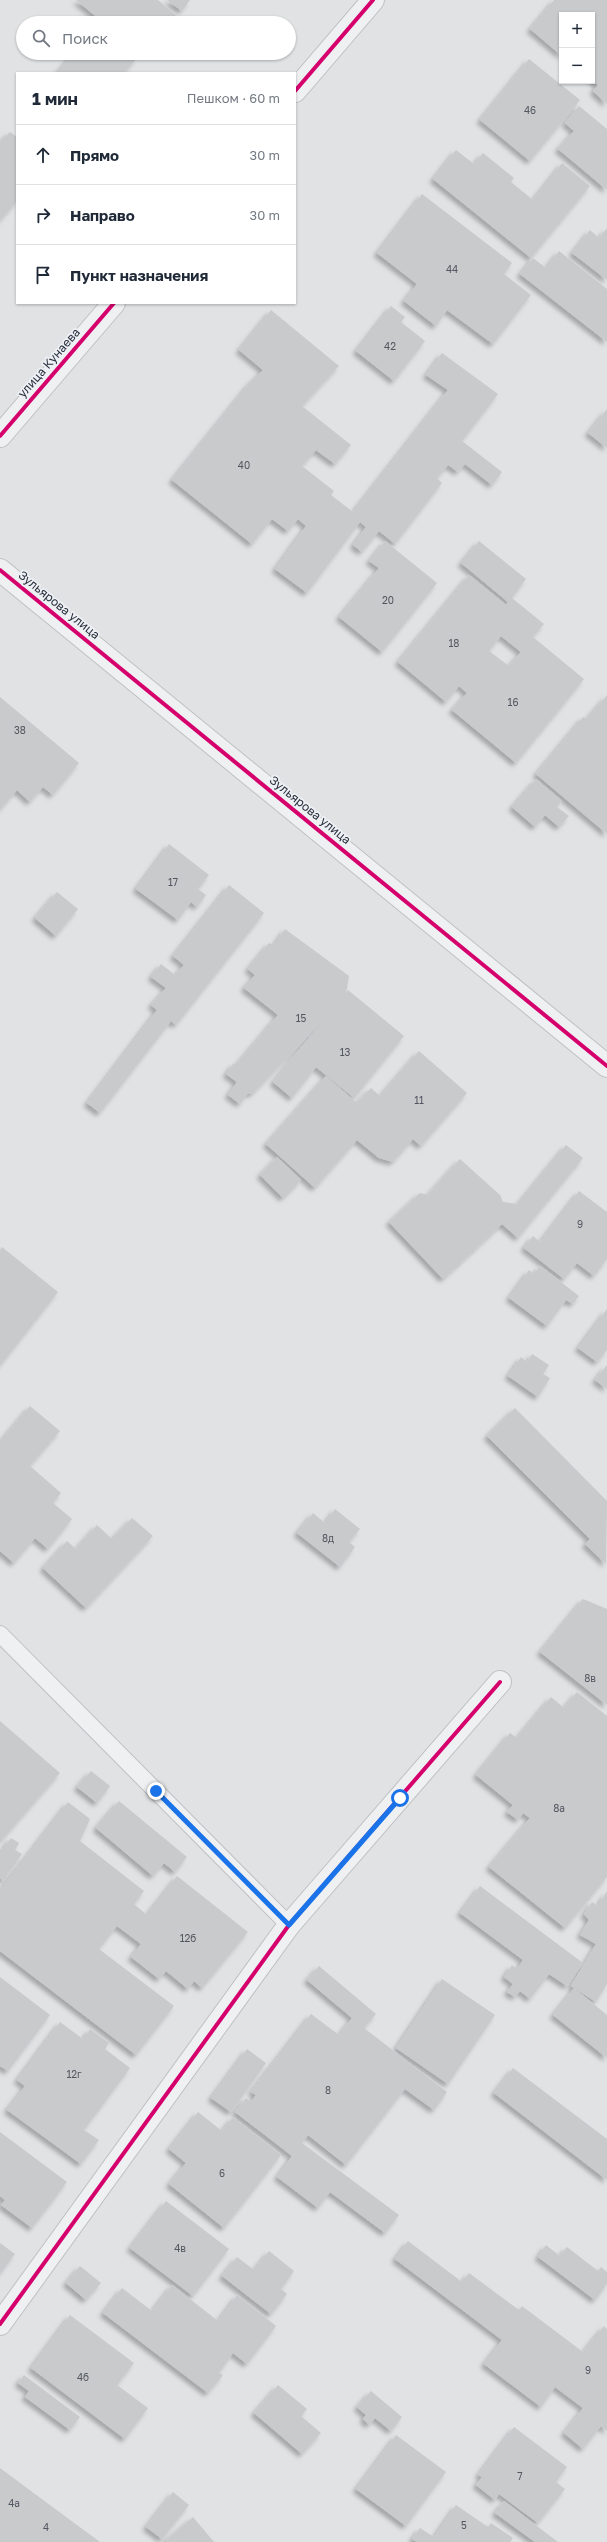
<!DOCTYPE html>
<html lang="ru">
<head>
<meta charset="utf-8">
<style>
	body { margin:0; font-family:"Golos Text",sans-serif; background:#f6f6f7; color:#1f2937 }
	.controls { position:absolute; right:12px; top:12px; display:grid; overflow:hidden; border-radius:0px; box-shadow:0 1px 3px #0004 }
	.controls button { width:36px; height:36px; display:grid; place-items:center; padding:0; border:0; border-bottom:1px solid #e0e1e3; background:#fff; color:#1f2937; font:20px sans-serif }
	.stop { position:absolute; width:12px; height:12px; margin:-9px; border:3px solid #1a73e8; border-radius:50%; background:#fff }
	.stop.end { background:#1a73e8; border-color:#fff; box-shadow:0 1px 4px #0008 }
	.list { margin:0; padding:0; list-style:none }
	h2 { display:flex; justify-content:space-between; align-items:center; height:52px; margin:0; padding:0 16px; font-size:17px }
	h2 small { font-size:13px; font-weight:400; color:#747a83 }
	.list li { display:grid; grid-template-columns:26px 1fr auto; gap:12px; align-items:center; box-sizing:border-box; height:60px; padding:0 16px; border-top:1px solid #e0e1e3 }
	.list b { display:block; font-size:15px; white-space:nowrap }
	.list em { font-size:13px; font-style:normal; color:#747a83 }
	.icon { flex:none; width:22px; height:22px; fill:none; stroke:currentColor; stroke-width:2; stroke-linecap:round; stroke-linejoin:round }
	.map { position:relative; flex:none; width:607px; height:2542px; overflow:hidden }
	.search { position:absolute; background:#fff; box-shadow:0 1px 3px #0004; left:16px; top:16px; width:280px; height:44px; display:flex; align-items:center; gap:10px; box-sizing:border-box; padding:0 14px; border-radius:22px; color:#747a83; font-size:15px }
	.panel { position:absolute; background:#fff; box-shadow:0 1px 3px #0004; left:16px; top:72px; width:280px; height:232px; border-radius:0px }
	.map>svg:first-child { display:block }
	.building { fill:#c8cacc; fill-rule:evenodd; filter:url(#shadow) }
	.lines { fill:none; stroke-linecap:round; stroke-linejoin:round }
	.service-casing { stroke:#bec0c2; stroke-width:18 }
	.minor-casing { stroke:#bec0c2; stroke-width:24 }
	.tertiary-casing { stroke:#bec0c2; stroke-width:24 }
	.service { stroke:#eff0f1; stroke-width:16 }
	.minor { stroke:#eff0f1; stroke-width:22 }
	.tertiary { stroke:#eff0f1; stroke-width:22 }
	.cycleway-casing { stroke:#edf0f4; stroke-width:6 }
	.cycleway { stroke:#d6006c; stroke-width:4 }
	.route { stroke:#1a73e8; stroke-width:5 }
	.labels { text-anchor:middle; stroke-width:3.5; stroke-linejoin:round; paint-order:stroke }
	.number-label { font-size:10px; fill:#525660 }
	.street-label { font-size:12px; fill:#292f3b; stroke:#edf0f4 }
</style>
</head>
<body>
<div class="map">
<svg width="607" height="2542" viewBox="0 0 607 2542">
	<defs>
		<filter id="shadow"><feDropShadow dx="-3.5" dy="3.5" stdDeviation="2" flood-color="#0004"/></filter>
	</defs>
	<rect width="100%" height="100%" fill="#e0e2e4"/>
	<g class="building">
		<path d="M76,0H158L176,15L169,23H104Z"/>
		<path d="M167,0H190L182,11Z"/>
		<path d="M554,0H607V104L593,91L598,85L592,80V15H562V56L530,29Z"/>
		<path d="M73,53H132L137,58L124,73H57Z"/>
		<path d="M529,59L580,100L530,161L480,120Z"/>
		<path d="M579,106L607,129V190L558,149L574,131L565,123Z"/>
		<path d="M10,132L17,137V201L0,221V142Z"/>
		<path d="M456,150L474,164L483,153L514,178L511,182L533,200L562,163L590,186L531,258L433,179Z"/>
		<path d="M422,194L512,263L504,274L531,295L493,344L447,310L436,326L404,301L417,284L377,253Z"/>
		<path d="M607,228V280L572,253L590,230L599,238Z"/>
		<path d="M559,251L607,289V342L520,274L533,258L546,268Z"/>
		<path d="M391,306L405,317L401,322L425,341L394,381L356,351Z"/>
		<path d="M271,310L339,366L302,406L351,445L335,464L316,450L302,466L334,491L331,495L353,512L448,390L426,375L442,353L498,394L462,441L502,472L492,485L465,464L458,472L448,465L437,478L442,483L395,544L379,531L362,552L353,545L366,527L360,522L307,593L275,569L306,526L298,519L288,531L272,519L252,544L172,480L248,385L263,370L239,350Z"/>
		<path d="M607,409V448L588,433Z"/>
		<path d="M385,541L437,583L382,652L339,617L379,568L369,561Z"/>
		<path d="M479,541L526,579L512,598L544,624L533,637L584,679L516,763L452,710L467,693L459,686L446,702L398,662L469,575L506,605L508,602L461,563ZM501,636L521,652L509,666L489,651Z"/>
		<path d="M607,695V834L536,774L583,717L587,719Z"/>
		<path d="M0,697L79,763L53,795L43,787L30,802L17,790L0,810Z"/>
		<path d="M536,779L562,801L557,807L569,816L559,827L545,815L535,827L512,807Z"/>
		<path d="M169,844L209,875L198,889L206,895L197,907L191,902L178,920L136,889Z"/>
		<path d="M229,885L264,913L176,1025L171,1021L100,1113L87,1103L157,1010L151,1005L166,988L151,977L161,964L175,975L184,965L173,956Z"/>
		<path d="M57,892L78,909L56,936L35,918Z"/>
		<path d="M285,929L349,976L346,993L348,990L404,1036L354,1098L316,1067L292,1098L273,1082L321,1023L252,1094L248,1093L240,1104L228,1095L237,1082L226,1074L233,1064H237L278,1015L244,988L255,975L248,969L269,943L274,945Z"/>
		<path d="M419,1051L467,1093L421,1146L413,1139L393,1162L379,1158L357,1140L315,1188L266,1144L326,1076L357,1103L371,1088L380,1096Z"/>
		<path d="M566,1145L583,1158L518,1238L502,1224L443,1279L389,1222L420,1193L428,1195L460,1159L500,1195L503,1202L518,1204Z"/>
		<path d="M277,1157L301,1180L283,1198L260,1175Z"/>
		<path d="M579,1191L607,1212V1259L594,1276L577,1263L564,1279L524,1248L533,1236L540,1242Z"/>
		<path d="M2,1247L58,1292L0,1366V1250Z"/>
		<path d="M540,1266L579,1296L573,1304L566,1300L547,1326L509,1298L529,1270L534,1274Z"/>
		<path d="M607,1309V1350L597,1362L578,1348Z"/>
		<path d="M532,1354L549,1365L543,1374L550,1378L538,1397L508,1376L521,1357L527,1362Z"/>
		<path d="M607,1365V1389L595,1380Z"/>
		<path d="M30,1406L60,1431L30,1466L61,1493L53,1503L72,1519L48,1549L35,1538L14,1563L0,1551V1442Z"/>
		<path d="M515,1408L607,1501L606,1564L585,1544L590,1539L487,1436Z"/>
		<path d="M335,1509L360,1529L349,1542L355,1547L340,1567L297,1533L313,1513L325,1523Z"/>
		<path d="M132,1518L153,1536L86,1608L43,1568L67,1541L76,1549L97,1525L112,1539Z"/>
		<path d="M583,1599L607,1609V1705L540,1652Z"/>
		<path d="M577,1692L607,1716V1877L565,1928L489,1867L530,1818L523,1813L518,1820L507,1812L513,1805L476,1775L510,1733L517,1738L551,1697L564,1708Z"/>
		<path d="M0,1721L60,1773L0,1842Z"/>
		<path d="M91,1771L110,1786L97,1803L77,1787Z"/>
		<path d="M119,1801L187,1857L175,1872L164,1863L153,1876L96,1828Z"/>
		<path d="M68,1802L90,1819L80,1841L144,1891L134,1904L147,1915L177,1876L248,1932L202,1988L194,1981L188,1989L166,1971L159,1979L131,1957L141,1944L117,1926L99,1949L174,2006L136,2055L0,1951V1891Z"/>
		<path d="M11,1838L19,1843L15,1850L22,1854L3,1881L0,1878V1854Z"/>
		<path d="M480,1886L583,1963L567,1986L549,1974L530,1999L520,1991L515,1997L507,1992L513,1984L504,1977L512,1965L517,1969L523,1960L460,1913Z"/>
		<path d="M607,1891V1984L596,2002L571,1986L596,1944L580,1935L589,1920L584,1914L592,1902L598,1906Z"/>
		<path d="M319,1966L376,2014L364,2028L447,2092L434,2110L405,2089L346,2165L308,2135L302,2143L399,2215L385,2233L330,2192L318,2208L277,2177L292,2156L235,2112L246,2098L251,2102L256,2095L251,2092L311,2014L339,2035L352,2018L307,1980Z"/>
		<path d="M0,1977L50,2015L8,2071L0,2066Z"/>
		<path d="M442,1979L495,2015L448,2084L396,2048Z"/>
		<path d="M574,1988L607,2015V2058L553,2015Z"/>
		<path d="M60,2022L83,2039L90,2029L109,2043L105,2049L130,2068L84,2130L99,2140L81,2164L7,2110L25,2086L17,2080Z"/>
		<path d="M247,2049L266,2063L231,2112L211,2098Z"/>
		<path d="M513,2068L607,2139V2180L494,2093Z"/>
		<path d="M198,2112L222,2131L233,2117L281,2155L224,2228L169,2184L186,2163L169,2149Z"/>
		<path d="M0,2132L67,2182L32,2228L1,2205L5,2200L0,2196Z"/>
		<path d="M166,2201L229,2249L193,2296L130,2248Z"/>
		<path d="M408,2241L462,2282L469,2273L519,2310L522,2306L583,2352L604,2326L607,2329V2431L601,2426L583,2449L564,2433L583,2408L555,2387L541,2407L484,2364L502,2340L395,2259Z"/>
		<path d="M0,2243L15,2254L0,2274Z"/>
		<path d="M546,2245L560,2256L567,2247L598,2271L601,2267L607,2272V2284L595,2300L538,2257Z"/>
		<path d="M269,2251L294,2271L281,2289L287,2294L271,2314L222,2276L237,2257L254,2270Z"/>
		<path d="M80,2266L101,2283L86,2300L66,2283Z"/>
		<path d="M172,2285L218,2321L237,2295L276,2326L247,2364L233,2353L219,2373L223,2375L208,2393L103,2313L122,2288L152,2311Z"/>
		<path d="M70,2315L134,2363L117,2385L148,2408L125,2439L31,2368Z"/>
		<path d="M24,2375L80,2417L70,2430L25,2397L29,2391L18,2383Z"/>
		<path d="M278,2385L307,2409L301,2416L321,2433L302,2454L254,2413Z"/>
		<path d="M371,2391L402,2417L391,2431L375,2418L369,2425L363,2419L366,2415L357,2407Z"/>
		<path d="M514,2427L567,2467L556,2482L565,2489L538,2523L499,2494L495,2500L476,2485L482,2477L478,2475Z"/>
		<path d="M396,2435L446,2472L406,2526L356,2489Z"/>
		<path d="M0,2468L35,2494L100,2542H0Z"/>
		<path d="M173,2492L189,2505L162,2539L146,2527Z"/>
		<path d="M504,2501L558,2542H535L495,2513Z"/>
		<path d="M456,2505L488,2527L491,2523L513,2538L510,2542H417L412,2539L420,2528L434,2537Z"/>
		<path d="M193,2517L214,2542H167L166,2540Z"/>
	</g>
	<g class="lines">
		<defs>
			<path id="service" d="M0,1634L289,1925"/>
			<g id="minor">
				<path d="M295,91L373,0"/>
				<path d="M0,436L114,303"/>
				<path d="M0,2324L289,1925L500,1682"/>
			</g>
			<path id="tertiary" d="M0,570L607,1066"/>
		</defs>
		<use href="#service" class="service-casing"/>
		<use href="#minor" class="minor-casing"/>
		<use href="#tertiary" class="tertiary-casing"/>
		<use href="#service" class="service"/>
		<use href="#minor" class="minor"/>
		<use href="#tertiary" class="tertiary"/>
		<defs>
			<g id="cycleway">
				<path d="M295,91L373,0"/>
				<path d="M0,436L114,303"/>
				<path d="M0,570L607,1066"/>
				<path d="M0,2324L289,1925L500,1682"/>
			</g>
		</defs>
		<use href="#cycleway" class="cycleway-casing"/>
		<use href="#cycleway" class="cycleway"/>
	</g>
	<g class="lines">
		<path class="route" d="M156,1791L289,1925L400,1798"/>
	</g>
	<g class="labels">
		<g class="number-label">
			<text x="530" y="114">46</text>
			<text x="452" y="273">44</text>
			<text x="390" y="350">42</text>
			<text x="244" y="469">40</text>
			<text x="388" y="604">20</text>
			<text x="454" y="647">18</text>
			<text x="513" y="706">16</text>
			<text x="20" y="734">38</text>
			<text x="173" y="886">17</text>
			<text x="301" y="1022">15</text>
			<text x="345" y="1056">13</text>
			<text x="419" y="1104">11</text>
			<text x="580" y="1228">9</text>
			<text x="328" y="1542">8д</text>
			<text x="590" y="1682">8в</text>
			<text x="559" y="1812">8а</text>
			<text x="188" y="1942">12б</text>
			<text x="74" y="2078">12г</text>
			<text x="328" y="2094">8</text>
			<text x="222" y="2177">6</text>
			<text x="180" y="2252">4в</text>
			<text x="588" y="2374">9</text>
			<text x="83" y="2381">4б</text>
			<text x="520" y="2480">7</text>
			<text x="14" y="2507">4а</text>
			<text x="464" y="2529">5</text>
			<text x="46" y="2531">4</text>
		</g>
		<g class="street-label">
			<text transform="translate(49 363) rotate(-49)" y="4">улица Кунаева</text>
			<text transform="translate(59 605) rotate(39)" y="4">Зульярова улица</text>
			<text transform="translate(310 810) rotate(39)" y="4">Зульярова улица</text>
		</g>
	</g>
</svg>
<div class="controls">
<button>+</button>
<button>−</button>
</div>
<div class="stop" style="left:400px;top:1798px"></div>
<div class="stop end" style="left:156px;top:1791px"></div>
<div class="search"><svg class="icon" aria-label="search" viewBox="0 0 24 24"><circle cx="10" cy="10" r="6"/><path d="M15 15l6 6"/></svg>Поиск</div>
<section class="panel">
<h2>1 мин<small>Пешком · 60 m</small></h2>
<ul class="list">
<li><svg class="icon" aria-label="ahead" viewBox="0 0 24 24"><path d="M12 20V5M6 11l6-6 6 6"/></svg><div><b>Прямо</b></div><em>30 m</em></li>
<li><svg class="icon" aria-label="right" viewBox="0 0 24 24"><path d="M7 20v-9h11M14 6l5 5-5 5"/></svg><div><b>Направо</b></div><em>30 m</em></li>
<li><svg class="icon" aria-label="arrive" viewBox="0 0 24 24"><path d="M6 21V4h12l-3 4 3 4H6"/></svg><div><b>Пункт назначения</b></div></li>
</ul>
</section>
</div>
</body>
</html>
